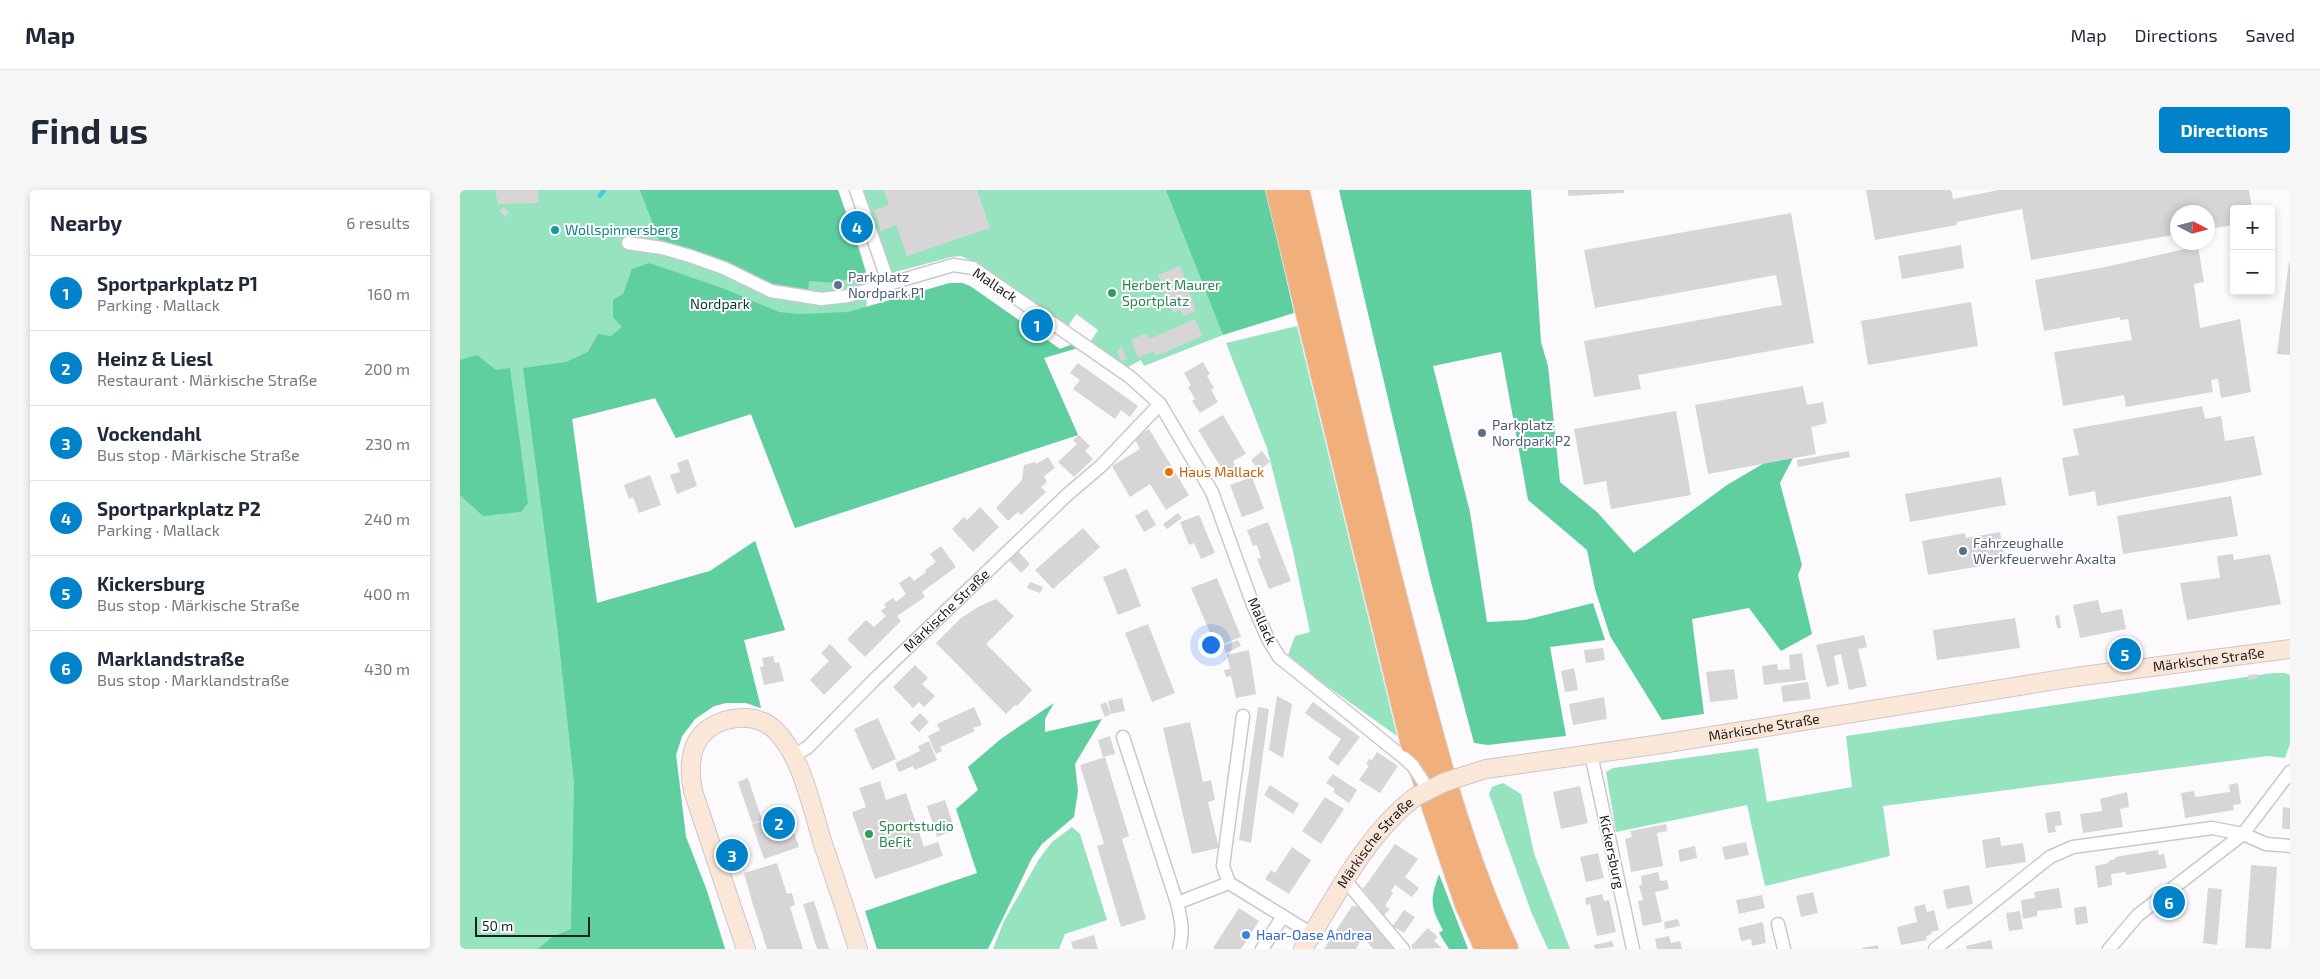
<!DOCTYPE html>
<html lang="en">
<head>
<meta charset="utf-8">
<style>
	body { margin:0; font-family:"Exo 2",sans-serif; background:#f6f6f7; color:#1f2937 }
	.controls { position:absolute; right:15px; top:15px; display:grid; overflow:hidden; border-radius:5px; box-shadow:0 2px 8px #0003 }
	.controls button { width:45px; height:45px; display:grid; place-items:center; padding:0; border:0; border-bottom:1px solid #e0e1e3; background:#fff; color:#1f2937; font:25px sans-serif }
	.compass { position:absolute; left:1710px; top:15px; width:45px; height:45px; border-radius:50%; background:#fff; box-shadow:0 2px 8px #0003; rotate:96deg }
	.scale { position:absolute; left:15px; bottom:12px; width:115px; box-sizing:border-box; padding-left:5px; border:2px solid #222122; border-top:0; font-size:14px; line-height:18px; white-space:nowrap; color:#222122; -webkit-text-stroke:4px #fff; paint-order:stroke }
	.you { position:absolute; left:750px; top:454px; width:18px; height:18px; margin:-12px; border:4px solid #fff; border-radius:50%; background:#1a73e8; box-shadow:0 0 0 8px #1a73e833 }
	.badge { display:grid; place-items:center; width:32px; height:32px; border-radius:50%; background:#0183cb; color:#fff; font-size:16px; font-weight:700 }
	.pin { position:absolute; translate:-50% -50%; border:2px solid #fff; box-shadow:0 1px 5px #0006 }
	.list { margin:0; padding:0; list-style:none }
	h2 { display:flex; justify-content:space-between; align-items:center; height:65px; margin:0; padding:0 20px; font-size:21px }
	h2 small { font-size:16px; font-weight:400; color:#747a83 }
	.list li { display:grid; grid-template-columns:32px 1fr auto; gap:15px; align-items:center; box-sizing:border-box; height:75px; padding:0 20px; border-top:1px solid #e0e1e3 }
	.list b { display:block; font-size:19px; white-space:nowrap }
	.list p { margin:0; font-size:16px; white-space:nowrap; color:#747a83 }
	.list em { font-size:16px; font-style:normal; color:#747a83 }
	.map { position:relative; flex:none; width:1830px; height:759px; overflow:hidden; border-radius:5px }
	header { display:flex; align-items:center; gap:30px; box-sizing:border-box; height:70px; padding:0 25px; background:#fff; border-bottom:1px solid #e0e1e3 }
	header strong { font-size:24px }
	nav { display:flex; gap:28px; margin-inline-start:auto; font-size:18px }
	.intro { display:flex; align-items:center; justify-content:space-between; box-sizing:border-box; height:120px; padding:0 30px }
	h1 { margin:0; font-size:35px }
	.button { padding:12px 22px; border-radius:5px; background:#0183cb; color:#fff; font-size:18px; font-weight:700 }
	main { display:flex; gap:30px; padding:0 30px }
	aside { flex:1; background:#fff; border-radius:5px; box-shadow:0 2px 8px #0003 }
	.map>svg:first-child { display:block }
	.green { fill:#95e3bf }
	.forest { fill:#5fcfa0 }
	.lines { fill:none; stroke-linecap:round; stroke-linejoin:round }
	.stream { stroke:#42c8ed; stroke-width:4.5 }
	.building { fill:#d8d5d7 }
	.minor-casing { stroke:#cac8cb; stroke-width:15 }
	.secondary-casing { stroke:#cac8cb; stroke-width:20 }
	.motorway-casing { stroke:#d7d7d7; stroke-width:26 }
	.minor { stroke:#fff; stroke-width:12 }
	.secondary { stroke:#fbe7d7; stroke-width:18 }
	.motorway { stroke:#f1b07b; stroke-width:24 }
	.minor-bridge-casing { stroke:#cac8cb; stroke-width:15; stroke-linecap:butt }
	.secondary-bridge-casing { stroke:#cac8cb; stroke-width:20; stroke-linecap:butt }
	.minor-bridge { stroke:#fff; stroke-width:12 }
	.secondary-bridge { stroke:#fbe7d7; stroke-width:18 }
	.culture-dot { fill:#0f9aa8; stroke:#fff; stroke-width:2 }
	.service-dot { fill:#5c6f8a; stroke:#fff; stroke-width:2 }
	.leisure-dot { fill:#2e9e5b; stroke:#fff; stroke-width:2 }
	.food-dot { fill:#e8710a; stroke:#fff; stroke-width:2 }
	.shop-dot { fill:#3f7fe0; stroke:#fff; stroke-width:2 }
	.labels { text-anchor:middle; stroke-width:4; stroke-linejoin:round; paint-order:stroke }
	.culture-label { font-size:14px; fill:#0d838f; stroke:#fff; text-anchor:start }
	.service-label { font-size:14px; fill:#4e5e75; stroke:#fff; text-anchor:start }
	.street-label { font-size:14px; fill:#222122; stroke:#fff }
	.leisure-label { font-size:14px; fill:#27864d; stroke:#fff; text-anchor:start }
	.park-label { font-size:14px; fill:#063927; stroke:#fff }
	.food-label { font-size:14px; fill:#c56008; stroke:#fff; text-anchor:start }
	.shop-label { font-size:14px; fill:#366cbe; stroke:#fff; text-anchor:start }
</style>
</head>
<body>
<header>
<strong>Map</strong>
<nav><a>Map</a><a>Directions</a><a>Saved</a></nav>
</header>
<div class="intro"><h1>Find us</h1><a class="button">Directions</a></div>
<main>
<aside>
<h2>Nearby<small>6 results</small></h2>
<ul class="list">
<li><span class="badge">1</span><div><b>Sportparkplatz P1</b><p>Parking · Mallack</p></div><em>160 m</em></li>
<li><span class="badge">2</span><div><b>Heinz &amp; Liesl</b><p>Restaurant · Märkische Straße</p></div><em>200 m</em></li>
<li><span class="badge">3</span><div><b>Vockendahl</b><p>Bus stop · Märkische Straße</p></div><em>230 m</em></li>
<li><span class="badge">4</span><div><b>Sportparkplatz P2</b><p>Parking · Mallack</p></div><em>240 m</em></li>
<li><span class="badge">5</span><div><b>Kickersburg</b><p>Bus stop · Märkische Straße</p></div><em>400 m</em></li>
<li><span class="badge">6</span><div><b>Marklandstraße</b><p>Bus stop · Marklandstraße</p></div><em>430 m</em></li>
</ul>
</aside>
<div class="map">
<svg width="1830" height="759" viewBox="0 0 1830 759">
	<rect width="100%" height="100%" fill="#fdfafe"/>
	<g class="green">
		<path d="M0,0H378C390,35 413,80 406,117L490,93H502L510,96L600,159L613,154L584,168L618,245L335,338L291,224L216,248L195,208L112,229L137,413L250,381L295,351L325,440L284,450L301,518L286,513H266L254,516L235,529L222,546L216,565L226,647L247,701L265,759H0Z"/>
		<path d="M402,0H806L763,145L684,176L681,170L664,179L629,154L638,140L616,124L607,138L510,70L501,66L491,67L432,83Z"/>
		<path d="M837,136L937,546L864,494L828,465L835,446L850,442L832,357L807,258L766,153Z"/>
		<path d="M1813,483H1825L1830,485V554L1825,568L1808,566L1423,616L1430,666L1305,696L1287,615L1156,642L1146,582L1153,578L1298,558L1307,612L1392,597L1386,546Z"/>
		<path d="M1043,593L1061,604L1074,663L1110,759H1088L1072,724L1029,604L1032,597Z"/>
		<path d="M612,637L620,644L647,730L605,744L599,759H533L544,731L579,669L592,652Z"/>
	</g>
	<g class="forest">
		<path d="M180,0H378L406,82L377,93L349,91L348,102L342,107L202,58Z"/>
		<path d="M706,0H806L834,123L763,145Z"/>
		<path d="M879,0H1071L1081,152L1088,176L1100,292L1137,322L1174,363L1267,295L1306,272L1333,268L1320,293L1342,375L1338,385L1352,444L1321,461L1289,418L1232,429L1244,524L1202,530L1150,446L1135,399L1127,360L1068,310L1041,162L973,176L1010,322L1027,432L1065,430L1133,413L1145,450L1090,457L1106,546L1028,555L1014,553L971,392Z"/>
		<path d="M189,73L262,98L319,122L340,124L388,122L490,93H502L510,96L600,159L613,154L618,158L584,168L618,245L335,338L291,224L216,248L195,208L112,229L137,413L250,381L295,351L325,440L284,450L301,518L286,513H266L254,516L235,529L222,546L216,565L226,647L247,701L265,759H78L92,747L111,739L114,592L97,435L63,178L106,172L128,162L138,144L151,146L162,137L153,127V110L163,104L172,79Z"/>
		<path d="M17,165L36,180L50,178L68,313L61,322L23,326L0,305V170Z"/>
		<path d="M594,513L585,529V542L642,529L615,574L618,601L614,627L582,654L572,668L528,759H417L405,721L517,683L496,619L518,600L508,577L542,548Z"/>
		<path d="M979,684L1008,759H989L979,743L983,740C970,716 970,710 979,684Z"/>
	</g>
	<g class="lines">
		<path class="stream" d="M140,6L144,0"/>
	</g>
	<g class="building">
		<path d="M35,0H78L79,13L38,14Z"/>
		<path d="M424,0H517L530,38L447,66L436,35L421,41L414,20L429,15Z"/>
		<path d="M1108,0H1164V3L1108,6Z"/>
		<path d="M1406,0H1491L1493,9L1539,0H1789L1792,19H1774V35L1748,39V22H1718V44L1571,70L1562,19L1497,32V35L1415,50Z"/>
		<path d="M44,17L49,23L45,27L39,20Z"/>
		<path d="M1331,23L1354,153L1178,185L1181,199L1134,207L1124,151L1322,115L1316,85L1135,118L1124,60Z"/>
		<path d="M1501,55L1504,78L1442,89L1438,66Z"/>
		<path d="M1738,56L1744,92L1734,94L1740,138L1780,129L1791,202L1761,208L1758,189L1751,190L1753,202L1666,217L1664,205L1603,216L1594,162L1672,150L1668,129L1660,130V127L1584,141L1575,90L1650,76Z"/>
		<path d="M1829,71L1830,72V165L1817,164Z"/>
		<path d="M720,76L736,121L723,126L720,120L713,123L698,85Z"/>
		<path d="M1511,112L1518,156L1408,175L1401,131Z"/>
		<path d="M735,129L742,146L696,166L694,161L678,168L671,150L686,143L689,149Z"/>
		<path d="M662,157L667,169L661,171L657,160Z"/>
		<path d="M743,172L750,184L747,186L754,198L751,200L758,212L740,223L732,211L735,209L728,197L731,195L724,183Z"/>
		<path d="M618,173L678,216L670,227L661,220L655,229L613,199L620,190L610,183Z"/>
		<path d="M1343,196L1347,215L1363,212L1367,233L1351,237L1356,264L1248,284L1235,215Z"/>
		<path d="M1742,216L1745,229L1761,226L1765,251L1794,246L1802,285L1637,316L1635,301L1609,306L1602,268L1619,265L1613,239Z"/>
		<path d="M1216,221L1231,305L1151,319L1146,291L1124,295L1114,239Z"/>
		<path d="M763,225L786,264L773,271L777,279L767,287L738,240Z"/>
		<path d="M689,239L729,305L706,320L690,294L670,307L652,276L680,259L674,248Z"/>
		<path d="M619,245L630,256L625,261L633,269L614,287L598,272L617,254L613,250Z"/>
		<path d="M802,261L810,272L799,280L791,270Z"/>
		<path d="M1389,261L1390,267L1338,277L1337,270Z"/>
		<path d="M588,267L595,278L584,286L587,292L581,297L586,302L561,325L558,322L548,331L536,318L562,290L564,275L575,272L576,274Z"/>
		<path d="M228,269L237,296L217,304L210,285L220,282L217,273Z"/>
		<path d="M190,285L201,315L179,323L173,307L169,309L164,295Z"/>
		<path d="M792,287L804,319L782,327L770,295Z"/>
		<path d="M1541,287L1546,315L1450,332L1445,304Z"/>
		<path d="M1771,306L1778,346L1663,364L1657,326Z"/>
		<path d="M520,317L539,337L513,362L492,339L504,327L507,330Z"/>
		<path d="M687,319L696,335L684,342L675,326Z"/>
		<path d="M718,323L722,328L707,339L703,334Z"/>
		<path d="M739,325L755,363L741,369L734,353L729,355L720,332Z"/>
		<path d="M808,332L831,391L809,399L797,369L801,368L797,355L793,356L787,340Z"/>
		<path d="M623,338L640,357L593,399L575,380Z"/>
		<path d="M1540,342L1545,372L1468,385L1462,351L1505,343L1506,348Z"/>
		<path d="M481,356L496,377L462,402L465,407L437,426L441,431L405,467L387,449L406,430L414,437L426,426L421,421L426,417L424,414L433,408L436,412L446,404L439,393L450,386L454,391L466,382L465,380L476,372L470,364Z"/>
		<path d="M557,360L570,374L561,383L548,369Z"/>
		<path d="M1773,364L1774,370L1810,364L1821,414L1727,430L1720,393L1760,388L1757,366Z"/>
		<path d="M666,378L681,416L658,425L643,387Z"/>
		<path d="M757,388L781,447L756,457L731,398Z"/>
		<path d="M570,392L583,397L580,403L567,398Z"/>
		<path d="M536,409L554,426L526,454L572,500L557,516L555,515L546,524L476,453L501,428L518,417Z"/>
		<path d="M1638,410L1641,423L1662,419L1666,439L1620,448L1613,415Z"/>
		<path d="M1599,425L1601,438H1597L1595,426Z"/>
		<path d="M1555,428L1560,458L1477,470L1473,440Z"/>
		<path d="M688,434L715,503L692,512L665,443Z"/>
		<path d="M1404,445L1407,457L1398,459L1407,496L1389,500L1381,464L1374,466L1379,494L1367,497L1356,455Z"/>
		<path d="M778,450L781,456L766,463L763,456Z"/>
		<path d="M370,454L392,477L364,505L350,490L369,471L361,463Z"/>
		<path d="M1675,455L1676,459L1667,461V457Z"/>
		<path d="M1143,458L1145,470L1126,473L1124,460Z"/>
		<path d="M789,460L796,504L776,508L771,486L766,487L764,480L770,479L767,465Z"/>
		<path d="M1342,463L1346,490L1304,495L1302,476L1317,474L1318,480L1330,479L1329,465Z"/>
		<path d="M313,466L315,473L319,472L324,491L304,495L300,477L304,476L302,468Z"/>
		<path d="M455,475L468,488L462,494L475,506L464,517L459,512L453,518L433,497Z"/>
		<path d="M1114,478L1118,500L1105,502L1101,481Z"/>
		<path d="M1274,479L1278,509L1250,512L1246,482Z"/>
		<path d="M1797,484L1798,488L1789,490L1788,485Z"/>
		<path d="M1348,492L1351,509L1323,512L1321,496Z"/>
		<path d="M817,506L832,514L823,568L809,560Z"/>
		<path d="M1144,507L1147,529L1113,535L1109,514Z"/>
		<path d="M662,508L665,521L651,524L648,511Z"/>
		<path d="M646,512L651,524L645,527L640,515Z"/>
		<path d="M853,512L900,547L878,576L868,568L881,549L845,523Z"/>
		<path d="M514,517L522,535L513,538L515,541L480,557L482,561L476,564L468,546L480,540L477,534Z"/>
		<path d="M798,517L809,519L791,653L779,650Z"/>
		<path d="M460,523L469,532L459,542L450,533Z"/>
		<path d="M418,528L436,569L412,580L394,539Z"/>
		<path d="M730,532L743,592L751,590L755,610L748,612L759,658L732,664L703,538Z"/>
		<path d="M650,546L655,564L643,567L638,550Z"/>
		<path d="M469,551L477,570L455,580L453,576L439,582L435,573L460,561L458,556Z"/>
		<path d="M917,562L938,576L920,603L899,590L909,576L906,574L909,569L912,570Z"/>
		<path d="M645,567L669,646L662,649L686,729L661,737L637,656L644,654L620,575Z"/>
		<path d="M873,584L897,600L889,613L873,602L875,599L866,593Z"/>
		<path d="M288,588L302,630L292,633L278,592Z"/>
		<path d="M420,591L426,610L446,603L464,657L478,652L483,666L415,689L392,622L406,617L399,598Z"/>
		<path d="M1778,593L1781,614L1773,615L1774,620L1725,628L1721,603L1734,601L1735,607L1770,602L1769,595Z"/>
		<path d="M810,595L839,614L833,624L804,605Z"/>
		<path d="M1120,596L1128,633L1101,639L1093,602Z"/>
		<path d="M1667,602L1669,617L1660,619L1663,637L1623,643L1620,624L1642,621L1640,609Z"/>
		<path d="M865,607L884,619L861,654L842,641Z"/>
		<path d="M485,610L495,640L477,647L467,616Z"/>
		<path d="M1823,617L1830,618V639H1822Z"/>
		<path d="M1600,621L1602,635L1595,636L1596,642L1588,643L1585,623Z"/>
		<path d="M327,622L339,657L304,669L292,634Z"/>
		<path d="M1206,634L1207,641L1197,643L1203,676L1171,682L1165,649L1172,647L1170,641Z"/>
		<path d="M1540,647L1541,656L1563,653L1566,672L1526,678L1522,650Z"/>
		<path d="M1286,652L1289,665L1265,670L1262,657Z"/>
		<path d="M935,654L958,669L945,687L959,698L952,707L935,695L931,701L933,703L925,716L930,719L924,725L903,699Z"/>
		<path d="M1235,656L1237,668L1220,672L1218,660Z"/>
		<path d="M832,657L851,670L829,704L805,689L811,680L815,683Z"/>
		<path d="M1698,660L1699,665L1704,664L1707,678L1666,685L1665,682L1651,684L1652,695L1638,698L1635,676L1649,673L1648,671L1656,669L1655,667Z"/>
		<path d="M1138,663L1144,688L1126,692L1120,667Z"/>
		<path d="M317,673L327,704L332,703L335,715L330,717L343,759H307L293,715L284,683Z"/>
		<path d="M1791,675L1817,677L1811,759L1785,758Z"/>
		<path d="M1198,682L1200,691L1207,690L1209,699L1195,702L1202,732L1183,736L1178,711L1183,710L1179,696L1182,695L1181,686Z"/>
		<path d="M1509,695L1513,714L1487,719L1483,700Z"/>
		<path d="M1599,698L1602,718L1577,721V726L1563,729L1561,710L1575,708L1574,702Z"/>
		<path d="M1748,698L1762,699L1757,755L1743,753Z"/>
		<path d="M1353,702L1358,723L1341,727L1336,706Z"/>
		<path d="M1142,704L1144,711L1149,710L1156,742L1137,746L1130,714L1126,715L1125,708Z"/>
		<path d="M1302,705L1305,718L1279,724L1276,710Z"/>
		<path d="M354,711L369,759H357L343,714Z"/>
		<path d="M1465,714L1467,722L1474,720L1479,740L1471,742L1472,744L1466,746L1467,750L1441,755L1437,737L1457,732L1454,717Z"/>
		<path d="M892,716H899L935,759H913L903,747L896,759H864Z"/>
		<path d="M1626,716L1628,733L1616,735L1614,718Z"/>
		<path d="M779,718L799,731L781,759H755L753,758Z"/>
		<path d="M944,720L955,727L944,743L933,736Z"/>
		<path d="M1560,721L1563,739L1549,741L1546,723Z"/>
		<path d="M1218,729L1220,736L1205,739L1204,732Z"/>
		<path d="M1303,732L1306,753L1292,756L1291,749L1281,751L1278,738Z"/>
		<path d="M968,738L978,747L974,751L982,758L953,759L951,756Z"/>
		<path d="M634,745L638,759H613L611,752Z"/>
		<path d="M1209,746L1211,753L1220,751L1222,759H1197L1195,749Z"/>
		<path d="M1531,750L1533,759H1506V756Z"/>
		<path d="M1152,751L1154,757L1135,759L1134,755Z"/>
		<path d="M1418,755L1419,759H1402V758Z"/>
	</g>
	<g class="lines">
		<defs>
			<g id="minor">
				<path d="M396,0L429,94"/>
				<path d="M168,53L202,58L230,66L264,78L311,101L361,109L388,106L493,75L513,78L670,187L700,214L752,302L793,415L808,449L819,467L943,567"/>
				<path d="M783,526L763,676L769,693L852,744"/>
				<path d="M663,547L717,713"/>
				<path d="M1131,564L1173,759"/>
				<path id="s1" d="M333,566L348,557L415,489L607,305L642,275L700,214"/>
				<path d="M885,690L943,759"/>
				<path d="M1318,734L1324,759"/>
				<path d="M719,759C724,743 721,729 717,713L769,693"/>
				<path d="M802,759L823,726"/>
				<path d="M1475,759L1590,667L1613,657L1752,638L1783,644L1806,654L1830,656"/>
				<path d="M1649,759L1678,725L1783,644L1830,582"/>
			</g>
			<g id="secondary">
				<path id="s2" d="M1026,579L1208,553L1615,487L1830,459"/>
				<path d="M286,759L233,601C229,580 228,554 248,539C267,525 297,523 315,540C342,566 352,619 363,654C375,689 387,724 398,759"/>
				<path id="s3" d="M843,759C877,705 904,647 955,607"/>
			</g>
			<g id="motorway">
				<path d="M818,0L953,554L1007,714L1027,759"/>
				<path d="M837,0C873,152 907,304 947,454C974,557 1001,662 1046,759"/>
			</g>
		</defs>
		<use href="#minor" class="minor-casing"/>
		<use href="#secondary" class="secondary-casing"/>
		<use href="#motorway" class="motorway-casing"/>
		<use href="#minor" class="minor"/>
		<use href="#secondary" class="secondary"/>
		<use href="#motorway" class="motorway"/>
		<defs>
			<path id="minor-bridge" d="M943,567L953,576L968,599"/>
			<path id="secondary-bridge" d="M955,607L985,592L1026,579"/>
		</defs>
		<use href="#minor-bridge" class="minor-bridge-casing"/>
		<use href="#secondary-bridge" class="secondary-bridge-casing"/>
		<use href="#minor-bridge" class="minor-bridge"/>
		<use href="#secondary-bridge" class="secondary-bridge"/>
	</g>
	<circle class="culture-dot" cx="95" cy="40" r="5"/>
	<g class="service-dot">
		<circle cx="378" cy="95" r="5"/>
		<circle cx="1022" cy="243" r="5"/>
		<circle cx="1503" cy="361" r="5"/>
	</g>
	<g class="leisure-dot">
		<circle cx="652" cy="103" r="5"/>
		<circle cx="409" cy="644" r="5"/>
	</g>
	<circle class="food-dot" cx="709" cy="282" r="5"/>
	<circle class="shop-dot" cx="786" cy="745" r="5"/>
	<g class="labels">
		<g class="culture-label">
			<text x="105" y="45">Wollspinnersberg</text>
		</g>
		<g class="service-label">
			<text x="388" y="92">Parkplatz<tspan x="388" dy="16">Nordpark P1</tspan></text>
			<text x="1032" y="240">Parkplatz<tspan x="1032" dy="16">Nordpark P2</tspan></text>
			<text x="1513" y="358">Fahrzeughalle<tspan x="1513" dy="16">Werkfeuerwehr Axalta</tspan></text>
		</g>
		<g class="street-label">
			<text transform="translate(535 95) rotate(34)" y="5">Mallack</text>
			<text dy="5" stroke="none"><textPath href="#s1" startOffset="212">Märkische Straße</textPath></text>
			<text transform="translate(802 431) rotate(66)" y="5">Mallack</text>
			<text dy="5" stroke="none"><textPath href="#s2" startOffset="731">Märkische Straße</textPath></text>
			<text dy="5" stroke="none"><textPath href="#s2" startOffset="281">Märkische Straße</textPath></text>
			<text dy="5" stroke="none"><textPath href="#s3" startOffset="129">Märkische Straße</textPath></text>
			<text transform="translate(1152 662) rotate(78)" y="5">Kickersburg</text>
		</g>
		<g class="leisure-label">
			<text x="662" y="100">Herbert Maurer<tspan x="662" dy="16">Sportplatz</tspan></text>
			<text x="419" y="641">Sportstudio<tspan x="419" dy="16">BeFit</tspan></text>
		</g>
		<g class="park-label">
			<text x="260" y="119">Nordpark</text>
		</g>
		<g class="food-label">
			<text x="719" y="287">Haus Mallack</text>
		</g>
		<g class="shop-label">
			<text x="796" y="750">Haar-Oase Andrea</text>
		</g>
	</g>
</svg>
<div class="controls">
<button>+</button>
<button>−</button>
</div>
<svg class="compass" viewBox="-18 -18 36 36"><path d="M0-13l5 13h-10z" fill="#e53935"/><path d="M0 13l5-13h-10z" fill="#747a83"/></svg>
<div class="scale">50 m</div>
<div class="you"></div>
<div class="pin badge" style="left:577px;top:135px">1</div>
<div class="pin badge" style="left:319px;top:633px">2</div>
<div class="pin badge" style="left:272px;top:665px">3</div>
<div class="pin badge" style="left:397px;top:37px">4</div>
<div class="pin badge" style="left:1665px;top:464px">5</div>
<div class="pin badge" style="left:1709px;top:712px">6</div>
</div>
</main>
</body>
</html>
